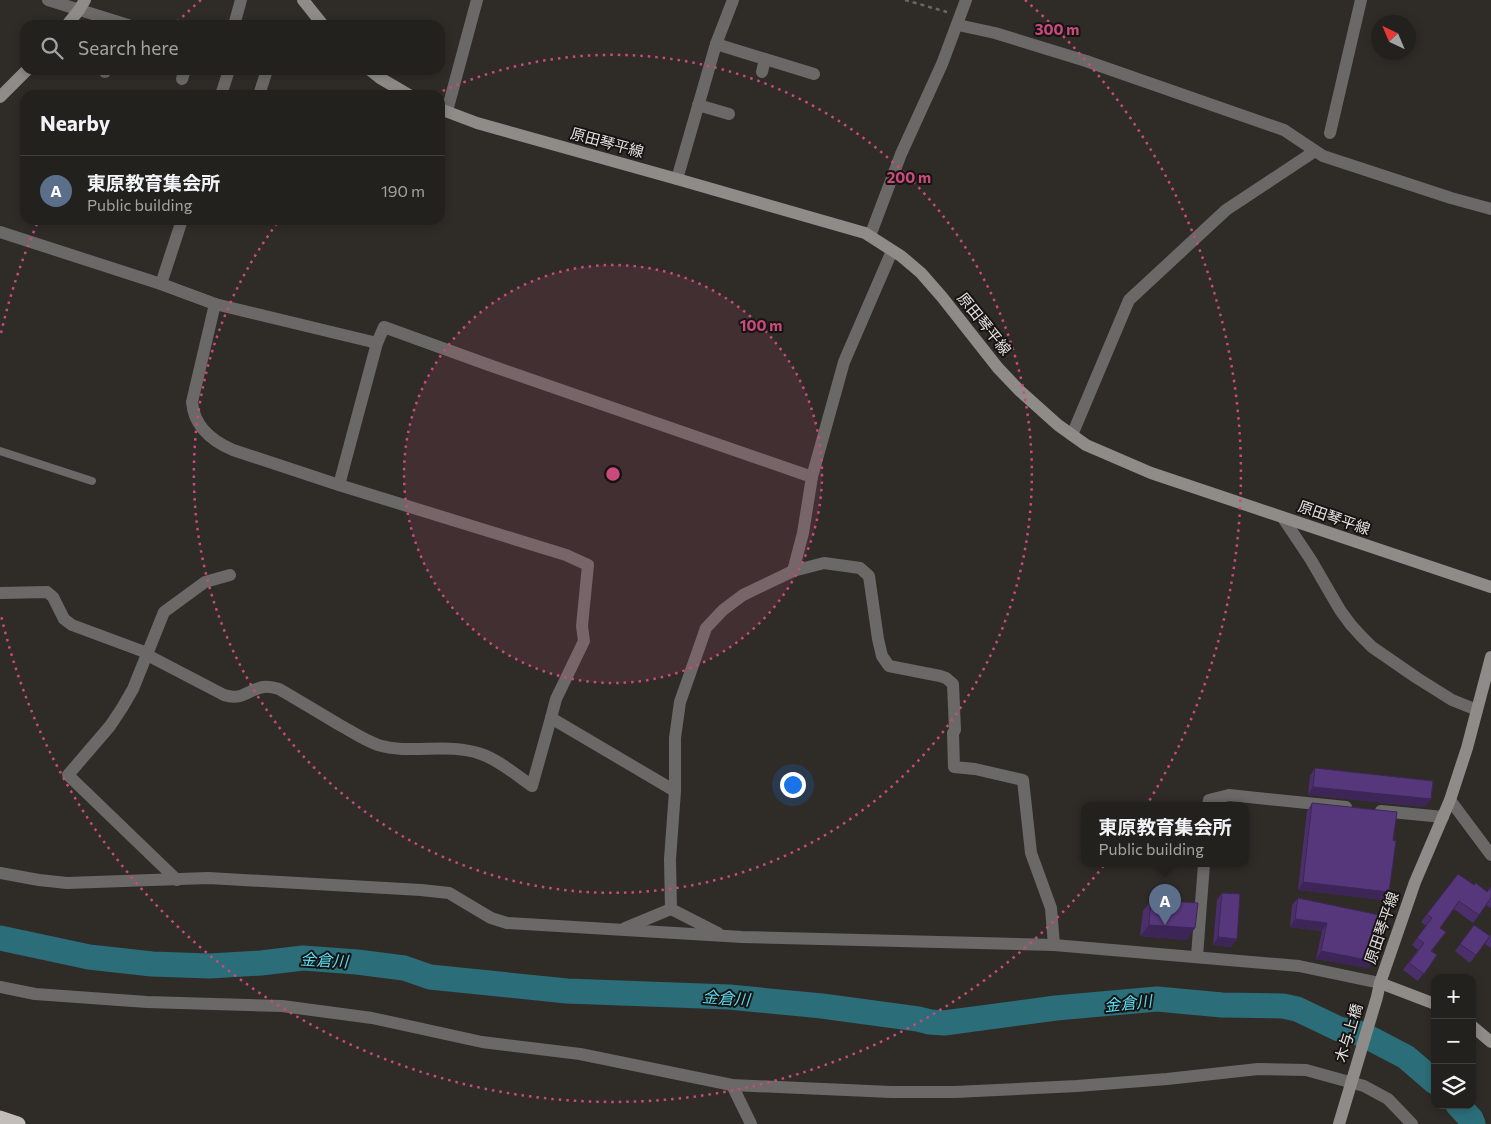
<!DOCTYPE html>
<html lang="en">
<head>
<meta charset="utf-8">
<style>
	body { margin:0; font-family:Commissioner,"Noto Sans JP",sans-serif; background:#2b2927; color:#f1f3f6 }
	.controls { position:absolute; right:15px; bottom:15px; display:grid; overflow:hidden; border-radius:10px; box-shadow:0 2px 8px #0003 }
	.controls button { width:45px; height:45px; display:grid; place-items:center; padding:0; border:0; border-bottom:1px solid #403e3c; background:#23211e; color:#f1f3f6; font:25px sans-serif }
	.compass { position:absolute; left:1371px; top:15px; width:45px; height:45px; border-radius:50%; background:#23211e; box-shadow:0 2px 8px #0003; rotate:316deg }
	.you { position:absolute; left:792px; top:784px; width:18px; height:18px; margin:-12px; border:4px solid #fff; border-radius:50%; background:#1a73e8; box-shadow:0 0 0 8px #1a73e833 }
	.badge { display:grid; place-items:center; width:32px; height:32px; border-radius:50%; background:#f49aa6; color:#fff; font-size:16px; font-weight:700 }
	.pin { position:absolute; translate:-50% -41px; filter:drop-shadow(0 1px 2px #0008) }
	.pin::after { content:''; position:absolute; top:26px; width:18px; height:15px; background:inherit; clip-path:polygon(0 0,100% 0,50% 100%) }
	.popup { position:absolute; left:1081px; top:802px; width:168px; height:65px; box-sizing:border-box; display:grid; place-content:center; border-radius:10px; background:#23211e; filter:drop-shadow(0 1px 4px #0005); font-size:16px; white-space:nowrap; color:#a3a3a4 }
	.popup b { font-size:19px; color:#f1f3f6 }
	.popup::after { content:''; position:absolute; left:50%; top:100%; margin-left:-10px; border:10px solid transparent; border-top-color:#23211e }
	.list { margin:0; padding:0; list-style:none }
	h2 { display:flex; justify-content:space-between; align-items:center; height:65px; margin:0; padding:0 20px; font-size:21px }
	h2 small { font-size:16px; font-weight:400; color:#a3a3a4 }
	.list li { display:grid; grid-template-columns:32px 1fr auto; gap:15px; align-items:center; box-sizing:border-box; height:70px; padding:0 20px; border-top:1px solid #403e3c }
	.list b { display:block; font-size:19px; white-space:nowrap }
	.list p { margin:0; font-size:16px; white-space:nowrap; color:#a3a3a4 }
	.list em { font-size:16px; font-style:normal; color:#a3a3a4 }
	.icon { flex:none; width:28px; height:28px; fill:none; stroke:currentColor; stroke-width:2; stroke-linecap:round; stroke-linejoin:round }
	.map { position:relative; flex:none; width:1491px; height:1124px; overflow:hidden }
	.search { position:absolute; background:#23211e; box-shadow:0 2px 8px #0003; left:20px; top:20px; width:425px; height:55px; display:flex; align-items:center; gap:12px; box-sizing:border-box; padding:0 18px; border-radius:15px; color:#a3a3a4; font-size:19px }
	.panel { position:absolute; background:#23211e; box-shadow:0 2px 8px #0003; left:20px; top:90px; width:425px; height:135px; border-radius:15px }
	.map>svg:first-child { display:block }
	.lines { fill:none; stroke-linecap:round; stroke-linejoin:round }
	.river { stroke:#2b6e79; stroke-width:25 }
	.path { stroke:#6a6764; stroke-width:2.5; stroke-dasharray:4 4; stroke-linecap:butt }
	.lane { stroke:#6b6967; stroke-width:8 }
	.street { stroke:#6b6967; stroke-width:12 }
	.secondary { stroke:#8f8b88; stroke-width:12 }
	.highway { stroke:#c3bdb9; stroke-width:15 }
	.wall { fill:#4b2f6b }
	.shaded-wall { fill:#3d2657 }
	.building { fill:#57377c; stroke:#3d2657 }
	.ring { fill:none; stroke:#ca4a7c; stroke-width:2.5; stroke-dasharray:2.5 5 }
	.labels { text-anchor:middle; stroke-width:4; stroke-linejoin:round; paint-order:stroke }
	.street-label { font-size:15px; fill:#e3e1de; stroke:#161413 }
	.water-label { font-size:16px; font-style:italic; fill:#59dbf0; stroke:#161413 }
	.centre { fill:#ca4a7c; stroke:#161413; stroke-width:2.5 }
	.ring-label { font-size:15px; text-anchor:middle; font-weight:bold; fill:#ca4a7c; stroke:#161413; stroke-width:4; stroke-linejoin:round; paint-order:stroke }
</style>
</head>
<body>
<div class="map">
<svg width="1491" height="1124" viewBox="0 0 1491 1124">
	<rect width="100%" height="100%" fill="#2f2c28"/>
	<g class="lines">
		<g class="river">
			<path d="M0,938L89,957L152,964L210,966L261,963L303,958L357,962L404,968L430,977L567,991L729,997L822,1006L918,1019L930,1022L944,1023L1056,1008L1157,999L1222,1005L1283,1006L1297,1009L1339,1029L1362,1034L1406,1057L1435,1082"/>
			<path d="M1458,1105L1471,1119L1473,1124"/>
		</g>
		<path class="path" d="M905,0L947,12"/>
		<path class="lane" d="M0,451L92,481"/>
		<g class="street">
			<path d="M48,0L128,25"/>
			<path d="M234,25L241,0"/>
			<path d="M958,25L995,33L1086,61L1284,130L1323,156L1451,198L1491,209"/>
			<path d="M716,44L814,74"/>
			<path d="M105,72V70"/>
			<path d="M762,72L765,59"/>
			<path d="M182,79L185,70"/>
			<path d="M221,95L229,70"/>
			<path d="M259,95L267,70"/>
			<path d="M698,105L729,114"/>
			<path d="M447,111L477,0"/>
			<path d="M1330,133L1361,0"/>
			<path d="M677,179L716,44L733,0"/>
			<path d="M0,232L161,284L215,304L192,402C194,427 212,441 233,450L339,485L566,555L588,565L582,626L584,641L556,699L551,718L675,791"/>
			<path d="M870,236L901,154L942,64L966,0"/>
			<path d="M161,284L182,220"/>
			<path d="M215,304L377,343"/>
			<path d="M1072,435L1129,300L1226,210L1315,151"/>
			<path d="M339,485L377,343L384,327L489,365L812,477"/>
			<path d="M1283,518L1311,560L1340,610L1351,625L1362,637L1372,647L1417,678L1452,700L1477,710"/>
			<path d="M793,571L803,533L812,477L844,362L892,251"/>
			<path d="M0,593L47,592L53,597L64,619L72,625L142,651L153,658L224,695C242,701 247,690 263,687C268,686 273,687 279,689C298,700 318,712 338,724C351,731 364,740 378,745C411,755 448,742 481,754C499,760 516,775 532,786L551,718"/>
			<path d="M1450,800L1491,855"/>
			<path d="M1208,806L1209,800L1229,795L1346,807"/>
			<path d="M1381,811L1443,817"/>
			<path d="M0,873L39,880L67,883L208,878L421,890L449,893L491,918L507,923L742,937L1054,945L1299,966L1380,983"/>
			<path d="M177,880L68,775L110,726L122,708L133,689L164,612L205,582L230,575"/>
			<path d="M671,909L670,859L675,791V738L680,702L706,628L723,610L743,595L793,571L824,563L860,568L869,576L878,639L882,656L889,666L940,676L946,678L953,684L955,730L953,733L954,767L975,769L1023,780L1031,853L1051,908L1054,945"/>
			<path d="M625,928L671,909L718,933"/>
			<path d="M1197,956L1204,864"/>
			<path d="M0,987L35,994L147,1002L282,1006L372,1018L482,1042L580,1054L732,1085L891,1092H955L1077,1086L1167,1079L1258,1069L1306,1070L1364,1086L1388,1099L1412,1124"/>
			<path d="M732,1085L751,1124"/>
		</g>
		<g class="secondary">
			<path d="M303,0L323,25"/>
			<path d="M67,25L79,10L85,0"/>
			<path d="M370,70L380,78L409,95"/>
			<path d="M0,97L27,70"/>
			<path d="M440,109L477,123L677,179L865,233L901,256L921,273L942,297L998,368L1020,391L1058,425L1086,445L1151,473L1491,587"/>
			<path d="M1380,983L1435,1004"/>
			<path d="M1472,1026L1491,1042"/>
			<path d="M1339,1124L1377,997L1380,983L1415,882L1450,800L1467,748L1491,657"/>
		</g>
		<path class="highway" d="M0,1118L18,1124"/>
	</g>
	<g class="wall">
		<path d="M1315,768L1425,807L1308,795L1310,776Z"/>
		<path d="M1312,803L1393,840L1389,892L1383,900L1298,890L1307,811Z"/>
		<path d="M1474,885L1487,892L1491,887V908L1486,905L1473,923L1454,909L1440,928L1432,951L1437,955L1418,981L1403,970L1418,950L1412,945L1426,926L1421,922L1427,914Z"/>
		<path d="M1222,893L1237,939L1231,947L1213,945L1217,900Z"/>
		<path d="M1298,898L1373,961L1368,968L1316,959L1322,931L1290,927L1292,905Z"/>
		<path d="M1151,900L1187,940L1140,936L1143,911Z"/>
		<path d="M1474,925L1490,936L1470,963L1455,951Z"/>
		<path d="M1491,935V948L1485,944Z"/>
	</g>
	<g class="shaded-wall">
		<path d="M1313,787L1431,799L1425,807L1308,795Z"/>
		<path d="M1303,882L1389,892L1383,900L1298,890Z"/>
		<path d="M1295,919L1327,923L1322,931L1290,927Z"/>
		<path d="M1149,925L1195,928L1187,940L1140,936Z"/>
		<path d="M1218,937L1237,939L1231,947L1213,945Z"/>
		<path d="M1321,951L1373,961L1368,968L1316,959Z"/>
	</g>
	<g class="building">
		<path d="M1315,768L1433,781L1431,799L1313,787Z"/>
		<path d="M1312,803L1397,812L1393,840L1396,841L1389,892L1303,882Z"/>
		<path d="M1458,874L1474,885L1476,883L1487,892L1491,887V898L1479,915L1459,901L1440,928L1446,932L1431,951L1437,955L1424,974L1409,963L1424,943L1417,938L1432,918L1427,914Z"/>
		<path d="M1222,893L1240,894L1237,939L1218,937Z"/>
		<path d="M1298,898L1384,916L1373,961L1321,951L1327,923L1295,919Z"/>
		<path d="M1151,900L1198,903L1195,928L1149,925Z"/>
		<path d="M1474,925L1490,936L1476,955L1460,944Z"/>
	</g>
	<circle cx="613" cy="474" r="209" fill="#ca4a7c" fill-opacity=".12"/>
	<g class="ring">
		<circle cx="613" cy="474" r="209"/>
		<path d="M436 94A419 419 0 1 1 278 222"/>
		<path d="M1 333A628 628 0 0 1 37 224M177 22A628 628 0 0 1 201 0M1025 0A628 628 0 1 1 1 615"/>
	</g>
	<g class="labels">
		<g class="street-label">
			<text transform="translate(607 143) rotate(15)" y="5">原田琴平線</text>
			<text transform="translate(984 324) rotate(51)" y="5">原田琴平線</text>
			<text transform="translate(1334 518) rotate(19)" y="5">原田琴平線</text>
			<text transform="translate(1382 928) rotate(-71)" y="5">原田琴平線</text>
			<text transform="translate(1349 1033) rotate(-73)" y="5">木与上橋</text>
		</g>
		<g class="water-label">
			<text transform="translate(324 960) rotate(3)" y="6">金倉川</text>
			<text transform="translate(726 998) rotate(4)" y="6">金倉川</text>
			<text transform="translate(1128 1003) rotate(-6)" y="6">金倉川</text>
		</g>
	</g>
	<circle cx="613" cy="474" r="8" class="centre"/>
	<g class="ring-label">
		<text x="1057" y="35">300 m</text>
		<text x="909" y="183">200 m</text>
		<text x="761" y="331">100 m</text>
	</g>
</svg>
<div class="controls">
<button>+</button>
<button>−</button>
<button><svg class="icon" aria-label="layers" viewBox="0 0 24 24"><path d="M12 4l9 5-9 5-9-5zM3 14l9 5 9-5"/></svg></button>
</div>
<svg class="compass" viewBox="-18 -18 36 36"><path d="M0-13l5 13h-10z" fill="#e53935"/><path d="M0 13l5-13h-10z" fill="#a3a3a4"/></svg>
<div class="you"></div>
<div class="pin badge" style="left:1165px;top:925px;background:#5c6f8a">A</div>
<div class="popup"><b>東原教育集会所</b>Public building</div>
<div class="search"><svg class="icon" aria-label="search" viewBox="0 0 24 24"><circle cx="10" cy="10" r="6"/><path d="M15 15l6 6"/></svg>Search here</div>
<section class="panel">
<h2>Nearby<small></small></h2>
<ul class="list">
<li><span class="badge" style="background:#5c6f8a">A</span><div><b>東原教育集会所</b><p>Public building</p></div><em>190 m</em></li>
</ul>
</section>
</div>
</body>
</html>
